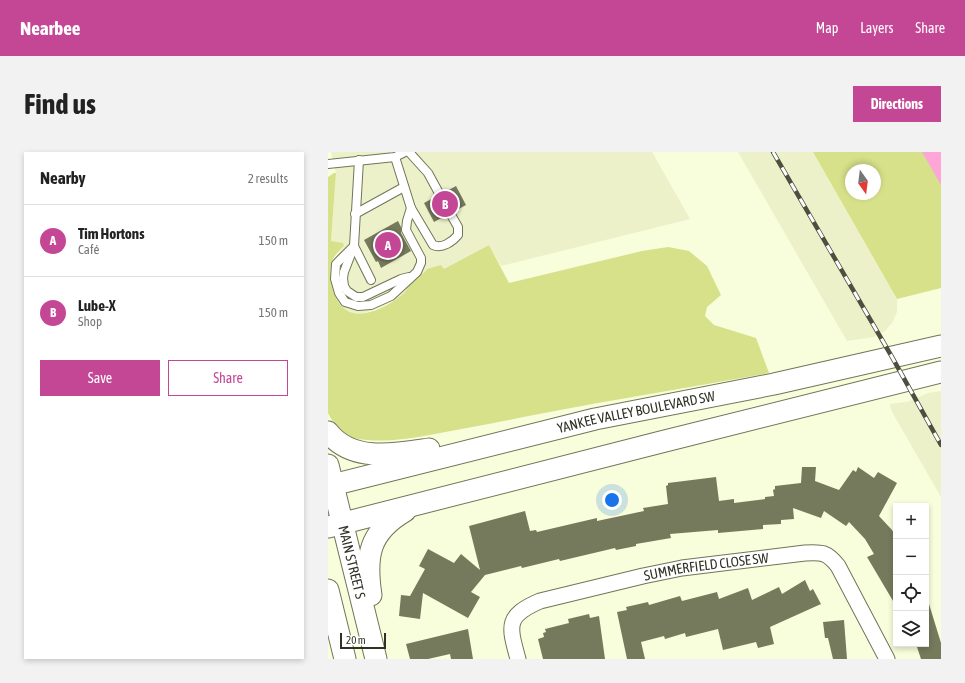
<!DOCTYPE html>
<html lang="en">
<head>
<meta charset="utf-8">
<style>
	body { margin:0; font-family:"Asap Condensed",sans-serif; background:#f2f2f2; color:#222 }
	.controls { position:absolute; right:12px; bottom:12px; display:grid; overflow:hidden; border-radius:0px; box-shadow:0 2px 6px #0003 }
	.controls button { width:36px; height:36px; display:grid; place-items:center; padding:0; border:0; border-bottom:1px solid #e0e0e0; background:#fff; color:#222; font:20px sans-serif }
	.compass { position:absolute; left:517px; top:12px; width:36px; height:36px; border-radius:50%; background:#fff; box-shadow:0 2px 6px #0003; rotate:166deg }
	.scale { position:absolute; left:12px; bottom:10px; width:46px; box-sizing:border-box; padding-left:4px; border:2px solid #2f3124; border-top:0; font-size:11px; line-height:14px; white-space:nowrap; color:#2f3124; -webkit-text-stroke:3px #fff; paint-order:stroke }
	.you { position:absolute; left:284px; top:348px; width:14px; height:14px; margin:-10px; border:3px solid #fff; border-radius:50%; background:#1a73e8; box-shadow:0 0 0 6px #1a73e833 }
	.badge { display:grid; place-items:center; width:26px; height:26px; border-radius:50%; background:#c44796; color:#fff; font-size:13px; font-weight:700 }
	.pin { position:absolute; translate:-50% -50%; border:2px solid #fff; box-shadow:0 1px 4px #0006 }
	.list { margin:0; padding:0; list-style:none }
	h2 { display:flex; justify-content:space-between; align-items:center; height:52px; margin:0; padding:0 16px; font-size:17px }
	h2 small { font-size:13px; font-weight:400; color:#767676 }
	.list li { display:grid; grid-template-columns:26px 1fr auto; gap:12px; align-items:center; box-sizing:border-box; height:72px; padding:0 16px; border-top:1px solid #e0e0e0 }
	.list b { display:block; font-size:15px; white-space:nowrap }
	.list p { margin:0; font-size:13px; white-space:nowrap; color:#767676 }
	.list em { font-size:13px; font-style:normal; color:#767676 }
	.actions { display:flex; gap:8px; padding:12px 16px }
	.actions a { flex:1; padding:9px 0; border:1px solid #c44796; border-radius:0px; text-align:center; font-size:14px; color:#c44796 }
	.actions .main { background:#c44796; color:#fff }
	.icon { flex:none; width:22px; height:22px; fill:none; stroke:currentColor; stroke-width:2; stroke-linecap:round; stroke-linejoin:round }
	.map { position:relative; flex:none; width:613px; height:507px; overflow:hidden; border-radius:0px }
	header { display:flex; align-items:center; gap:24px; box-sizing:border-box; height:56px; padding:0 20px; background:#c44796; color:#fff }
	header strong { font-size:19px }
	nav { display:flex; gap:22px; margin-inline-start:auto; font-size:14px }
	.intro { display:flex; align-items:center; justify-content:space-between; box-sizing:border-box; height:96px; padding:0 24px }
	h1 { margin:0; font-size:28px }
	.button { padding:10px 18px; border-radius:0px; background:#c44796; color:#fff; font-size:14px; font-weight:700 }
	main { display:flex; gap:24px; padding:0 24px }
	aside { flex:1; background:#fff; border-radius:0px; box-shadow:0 2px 6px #0003 }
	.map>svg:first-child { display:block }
	.built { fill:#ecf1c9 }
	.green { fill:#d7e18a; fill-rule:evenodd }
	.water { fill:#fda6d7 }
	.building { fill:#767a5c }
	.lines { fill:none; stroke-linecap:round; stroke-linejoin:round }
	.lane-casing { stroke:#717558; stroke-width:10 }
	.street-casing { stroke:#717558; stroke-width:17 }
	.secondary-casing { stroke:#717558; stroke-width:23 }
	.lane { stroke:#fff; stroke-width:8 }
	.street { stroke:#fff; stroke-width:15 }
	.secondary { stroke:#fff; stroke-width:21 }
	.rail-casing { stroke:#4d503f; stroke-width:4.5 }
	.rail { stroke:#fff; stroke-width:3; stroke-dasharray:9; stroke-linecap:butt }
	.labels { text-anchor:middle; stroke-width:4; stroke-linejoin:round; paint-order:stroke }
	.street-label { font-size:14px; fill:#2f3124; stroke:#fff }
</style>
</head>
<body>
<header>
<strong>Nearbee</strong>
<nav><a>Map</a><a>Layers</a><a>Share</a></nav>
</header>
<div class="intro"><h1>Find us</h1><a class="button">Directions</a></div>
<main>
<aside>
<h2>Nearby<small>2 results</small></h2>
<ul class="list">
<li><span class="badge">A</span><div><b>Tim Hortons</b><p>Café</p></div><em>150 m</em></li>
<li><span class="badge">B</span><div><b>Lube-X</b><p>Shop</p></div><em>150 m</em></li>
</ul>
<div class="actions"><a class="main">Save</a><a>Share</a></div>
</aside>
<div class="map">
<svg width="613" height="507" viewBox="0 0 613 507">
	<rect width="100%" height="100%" fill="#f8fddb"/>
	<g class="built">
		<path d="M3,0H324L362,67L173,114L161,93L116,118L99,117L95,122L85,129L80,137L72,145L54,155L36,161H26L17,157L10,151L5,144L1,127L2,112L16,94L3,90L8,21Z"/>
		<path d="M410,0H485L569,147V160L564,171L557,179L546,185L519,189Z"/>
		<path d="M613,239V345L563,258L562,252L579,250L600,241Z"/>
	</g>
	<g class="green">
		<path d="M485,0H613V136L569,147ZM523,18H547V42H523Z"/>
		<path d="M6,21H8L3,89L15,91L16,94C11,99 5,105 3,111C0,129 6,157 26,161C40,164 60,154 71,145C78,141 80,134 85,129C90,124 95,123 99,117L113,113L116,117L161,93L181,131L314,99L340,95L361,99L379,114L393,143L379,155L377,164L386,173L428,186L441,221C364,235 287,247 211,262C176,269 141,276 107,282C85,286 62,290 40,288C18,287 10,280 0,261V25Z"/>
	</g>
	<path class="water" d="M594,0H613V33Z"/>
	<g class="building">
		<path d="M128,34L138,53L127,59L124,56H120L117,59V64L106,70L96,51L107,45L109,48H114L117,46V40Z"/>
		<path d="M70,69L73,75V81L83,99L53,116L50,109L48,110L36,88Z"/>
		<path d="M474,315H488L487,329L511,338L525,318L528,320L530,315L546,326L550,320L569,331L551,364L564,378L568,384V454L539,405L546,402L537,387L521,370L518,374L496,359L493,366L465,356L466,367L453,368V372L435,373V377L390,381V378L342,382L343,386L308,392V394L288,398L287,396L232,409L231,407L194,416L193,414L157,423L143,440L152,445L140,466L95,441L92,467L71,464L73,443L82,444L97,417L91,414L100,397L126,411L133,402L152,418L141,374L197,359L202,379L208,378L209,380L269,366V369L316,359L315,356L340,352L338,334L340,333V331L388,325L391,349L406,347V351L437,347V345L446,344L445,338L447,337V334L473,331Z"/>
		<path d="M477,428L482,439L485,437L493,452L442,475L446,492L430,496L428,490L395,498L390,477L358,485L357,481L337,487L336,484L313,490L317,507H299L289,460L299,458L298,455L320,450L321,453L352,444L354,449L389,440L391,447L420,436L424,448L451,435L454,442Z"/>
		<path d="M598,452H601L613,491V507H593L588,492H598Z"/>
		<path d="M261,462L262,466L271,464L277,507H215L210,487L216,485L215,481L218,480L217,477L241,471L240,467Z"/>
		<path d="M516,468L519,507H505L500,486H497L495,470Z"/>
		<path d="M140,477L145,507H123L122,502L100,507H82L78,492Z"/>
	</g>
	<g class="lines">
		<defs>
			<g id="lane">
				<path d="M81,0L100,21L112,43"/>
				<path d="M67,5L83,56L105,93C114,97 124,90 130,83V75L122,61"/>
				<path d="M31,8L26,94L16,120L15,126L16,134L19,139L28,145H35L73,127L81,125"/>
				<path d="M0,12L67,5L77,0"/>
				<path d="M27,62L76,35"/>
				<path d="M26,94L8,112L7,127L11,141L17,150L30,154L43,153L63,144L89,120L93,111V106L78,78L79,69L83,56"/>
				<path d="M26,94L43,128"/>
			</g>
			<g id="street">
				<path id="s1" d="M190,507C181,474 177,464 212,449L315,424L354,416L477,401C494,400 499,400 510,414L559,507"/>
			</g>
			<g id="secondary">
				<path d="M0,280C24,311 68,302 101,297"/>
				<path id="s2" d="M0,313L48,507"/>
				<path id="s3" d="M0,334L267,267L446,232L613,194"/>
				<path d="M0,375L333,290L613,220"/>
				<path d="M0,438L17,507"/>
				<path d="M43,443C37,404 41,380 77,359"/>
			</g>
		</defs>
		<use href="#lane" class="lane-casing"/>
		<use href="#street" class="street-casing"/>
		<use href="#secondary" class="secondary-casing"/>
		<use href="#lane" class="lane"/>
		<use href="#street" class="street"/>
		<use href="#secondary" class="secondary"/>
		<defs>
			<path id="rail" d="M445,0L564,205L613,293"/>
		</defs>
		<use href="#rail" class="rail-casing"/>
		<use href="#rail" class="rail"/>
	</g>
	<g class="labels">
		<g class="street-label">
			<text dy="5" stroke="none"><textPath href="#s3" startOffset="317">YANKEE VALLEY BOULEVARD SW</textPath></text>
			<text dy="5" stroke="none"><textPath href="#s2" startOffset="100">MAIN STREET S</textPath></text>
			<text dy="5" stroke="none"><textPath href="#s1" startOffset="243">SUMMERFIELD CLOSE SW</textPath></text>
		</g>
	</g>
</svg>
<div class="controls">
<button>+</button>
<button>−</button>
<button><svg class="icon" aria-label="locate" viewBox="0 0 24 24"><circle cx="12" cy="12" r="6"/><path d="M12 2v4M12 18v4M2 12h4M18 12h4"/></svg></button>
<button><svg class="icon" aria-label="layers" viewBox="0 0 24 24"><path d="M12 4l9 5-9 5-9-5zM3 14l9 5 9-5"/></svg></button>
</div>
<svg class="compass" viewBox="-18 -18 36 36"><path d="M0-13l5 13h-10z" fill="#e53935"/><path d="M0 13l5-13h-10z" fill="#767676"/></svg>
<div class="scale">20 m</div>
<div class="you"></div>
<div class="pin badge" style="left:60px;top:93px">A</div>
<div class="pin badge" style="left:117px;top:52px">B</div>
</div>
</main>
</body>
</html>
